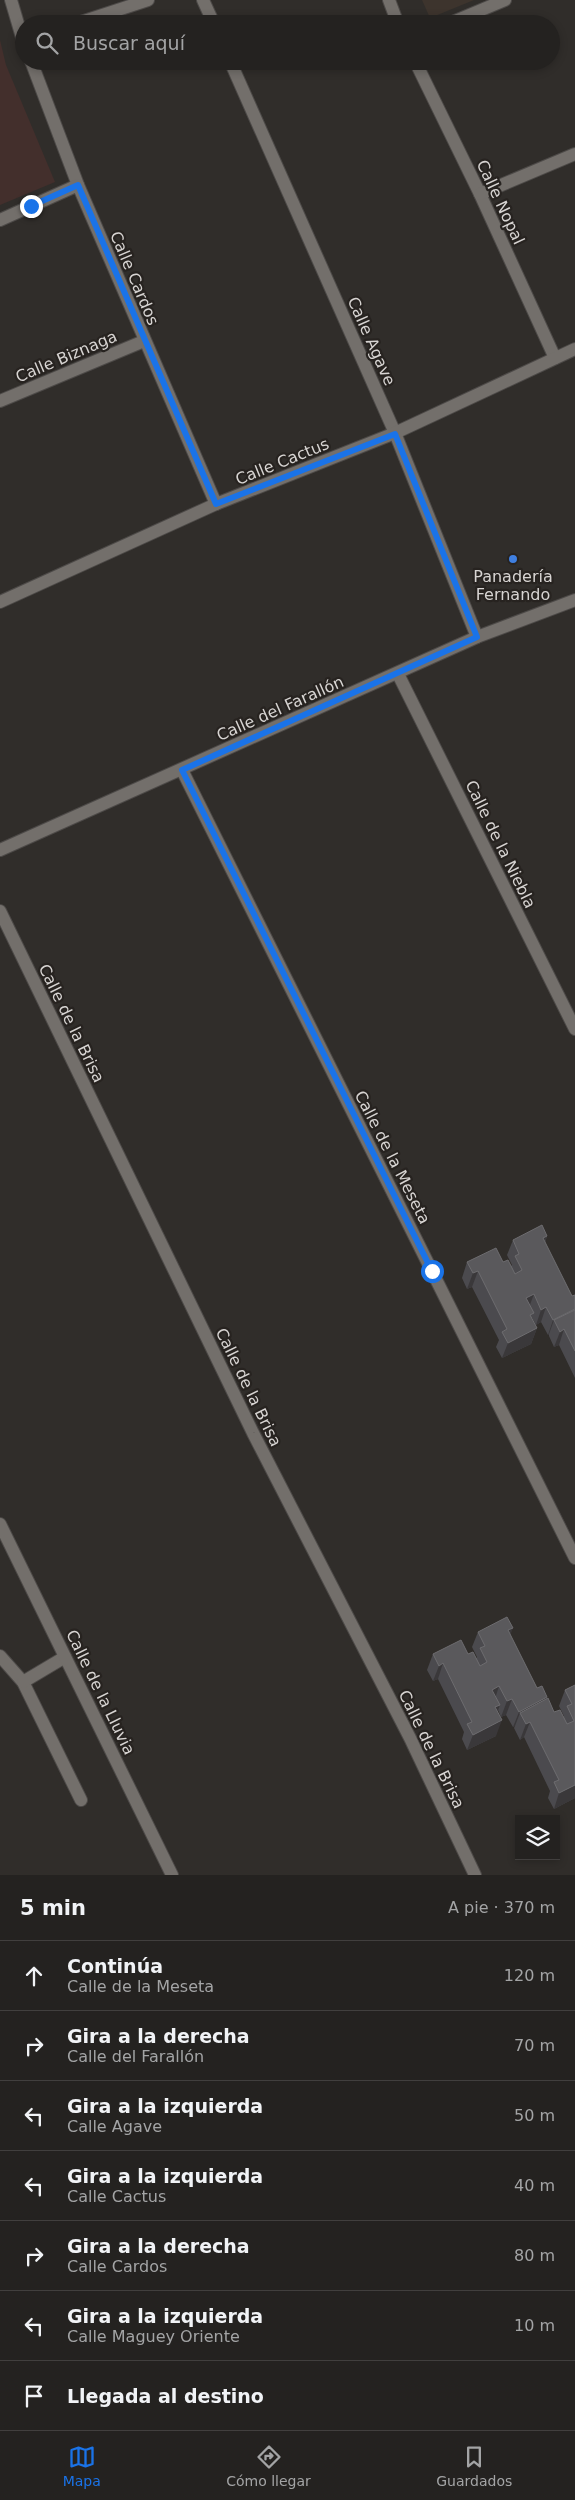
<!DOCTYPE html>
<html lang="es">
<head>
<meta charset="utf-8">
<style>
	body { margin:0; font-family:"DejaVu Sans",sans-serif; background:#302f2d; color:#f1f3f6 }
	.controls { position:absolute; right:15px; bottom:15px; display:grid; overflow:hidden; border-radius:0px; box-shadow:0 2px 8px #0003 }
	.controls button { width:45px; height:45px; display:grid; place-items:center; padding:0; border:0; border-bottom:1px solid #413f3e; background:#242220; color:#f1f3f6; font:25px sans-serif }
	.stop { position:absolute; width:15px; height:15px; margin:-11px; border:4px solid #1a73e8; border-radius:50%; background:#fff }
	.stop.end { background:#1a73e8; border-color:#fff; box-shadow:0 1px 5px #0008 }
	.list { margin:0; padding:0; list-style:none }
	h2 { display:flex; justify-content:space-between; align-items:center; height:65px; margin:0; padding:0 20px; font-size:21px }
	h2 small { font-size:16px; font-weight:400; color:#a3a4a5 }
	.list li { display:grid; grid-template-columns:32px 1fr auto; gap:15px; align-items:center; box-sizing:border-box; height:70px; padding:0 20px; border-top:1px solid #413f3e }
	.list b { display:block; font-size:19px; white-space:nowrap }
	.list p { margin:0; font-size:16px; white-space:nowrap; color:#a3a4a5 }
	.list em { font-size:16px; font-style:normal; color:#a3a4a5 }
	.icon { flex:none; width:28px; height:28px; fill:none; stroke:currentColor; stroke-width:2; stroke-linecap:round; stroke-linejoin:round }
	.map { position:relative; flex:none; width:575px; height:1875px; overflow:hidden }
	.search { position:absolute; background:#242220; box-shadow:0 2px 8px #0003; left:15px; right:15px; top:15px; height:55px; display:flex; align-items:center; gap:12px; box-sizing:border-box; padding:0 18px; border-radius:28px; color:#a3a4a5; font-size:19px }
	.sheet { height:555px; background:#242220 }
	nav { display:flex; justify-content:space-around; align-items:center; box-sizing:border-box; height:70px; border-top:1px solid #413f3e; background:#242220; font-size:14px; color:#a3a4a5 }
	nav a { display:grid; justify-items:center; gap:2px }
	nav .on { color:#1a73e8 }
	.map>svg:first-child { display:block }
	.built { fill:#3d342d }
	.education { fill:#432f2c }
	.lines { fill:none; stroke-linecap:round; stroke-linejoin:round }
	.service-casing { stroke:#4d4a48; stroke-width:14 }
	.minor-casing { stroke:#4d4a48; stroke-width:14 }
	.service { stroke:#736f6b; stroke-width:12 }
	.minor { stroke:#736f6b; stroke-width:12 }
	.wall { fill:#4b4a4e }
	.shaded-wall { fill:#3a383a }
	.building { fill:#5a595c; stroke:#6d6c6f }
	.route { stroke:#1a73e8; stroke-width:6 }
	.shop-dot { fill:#3f7fe0; stroke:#272320; stroke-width:2 }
	.labels { text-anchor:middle; stroke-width:4.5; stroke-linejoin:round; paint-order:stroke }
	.street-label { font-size:16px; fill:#d7d4d2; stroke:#272320 }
	.poi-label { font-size:16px; fill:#d7d4d2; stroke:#272320 }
</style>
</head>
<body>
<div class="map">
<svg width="575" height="1875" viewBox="0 0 575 1875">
	<rect width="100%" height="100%" fill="#302d2a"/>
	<path class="built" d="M422,0H474L430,18Z"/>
	<path class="education" d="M0,40L6,65L55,182L0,205Z"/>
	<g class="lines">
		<defs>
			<g id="service">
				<path d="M0,1656L23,1682L81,1800"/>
				<path d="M23,1682L65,1657"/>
			</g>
			<g id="minor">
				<path d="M11,0L24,44"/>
				<path d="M203,0L214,24"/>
				<path d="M389,0L398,24"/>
				<path d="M75,24L148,0"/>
				<path d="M448,24L505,0"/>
				<path d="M31,61L78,185L216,504"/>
				<path d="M230,61L395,433L477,637"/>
				<path d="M415,61L480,194L555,358"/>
				<path d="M480,194L575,154"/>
				<path d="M0,220L78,185"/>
				<path d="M0,401L144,341"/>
				<path d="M0,602L216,504L395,433L575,349"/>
				<path d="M398,674L575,1029"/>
				<path d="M182,770L575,1558"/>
				<path d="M0,850L477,637L575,600"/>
				<path d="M0,911L253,1433L410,1738L475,1875"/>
				<path d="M0,1524L172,1875"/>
			</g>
		</defs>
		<use href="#service" class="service-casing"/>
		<use href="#minor" class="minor-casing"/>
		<use href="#service" class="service"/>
		<use href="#minor" class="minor"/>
	</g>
	<g class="wall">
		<path d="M547,1236L545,1243L572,1296L575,1295V1378L559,1345L554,1347L549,1336V1334L548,1335L541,1322L536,1325L532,1318V1319L537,1328L531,1344L502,1358L496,1347L499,1340L472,1287L467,1289L462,1278L467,1262H503L511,1266L512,1265L507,1255L513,1240Z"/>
		<path d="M478,1632L510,1635L537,1688L547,1699L554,1712L563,1717L564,1716L559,1706L565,1690L575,1685V1798L554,1809L548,1798L550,1791L524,1737L520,1740L514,1728L515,1726L513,1727L506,1715L501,1717L498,1710L496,1736L467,1750L462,1739L464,1732L438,1679L433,1681L427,1670L433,1654H468L477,1658V1657L472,1647Z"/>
	</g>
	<g class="shaded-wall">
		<path d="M547,1236L542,1251L543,1238Z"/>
		<path d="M478,1271L472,1287L467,1289L473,1273Z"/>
		<path d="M534,1294L528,1310L526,1298Z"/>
		<path d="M546,1307L541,1322L536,1325L541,1310Z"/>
		<path d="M575,1309V1321L554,1320L549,1334L548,1335L553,1320Z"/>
		<path d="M537,1328L531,1344L502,1358L508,1343Z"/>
		<path d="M564,1329L559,1345L554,1347L560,1332Z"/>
		<path d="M513,1628L507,1644L508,1630Z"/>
		<path d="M443,1663L438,1679L433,1681L439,1666Z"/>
		<path d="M499,1686L494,1702L492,1690Z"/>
		<path d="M547,1697L542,1713H520L515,1726L513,1727L519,1712Z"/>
		<path d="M512,1699L506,1715L501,1717L507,1701Z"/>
		<path d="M500,1705L494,1721L495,1707Z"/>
		<path d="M502,1720L496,1736L467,1750L473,1735Z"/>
		<path d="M530,1722L524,1737L520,1740L526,1724Z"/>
		<path d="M575,1785V1798L554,1809L559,1793Z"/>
	</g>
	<g class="building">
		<path d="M542,1225L547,1236L543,1238L572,1296L575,1295V1309L553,1320L546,1307L541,1310L534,1294L526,1298L534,1313L530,1315L537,1328L508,1343L502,1332L507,1329L478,1271L473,1273L467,1262L496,1248L503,1262L508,1260L515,1274L522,1270L515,1256L519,1254L513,1240Z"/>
		<path d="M575,1310V1351L564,1329L560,1332L554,1320Z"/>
		<path d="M507,1617L513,1628L508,1630L537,1688L542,1686L547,1697L519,1712L512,1699L507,1701L499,1686L492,1690L500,1705L495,1707L502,1720L473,1735L467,1724L472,1722L443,1663L439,1666L433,1654L461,1640L468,1654L473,1652L480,1666L487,1662L480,1648L485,1646L478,1632Z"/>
		<path d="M575,1685V1785L559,1793L554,1782L559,1780L530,1722L526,1724L520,1713L548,1698L554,1712L560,1710L567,1724L574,1721L567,1706L572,1704L565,1690Z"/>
	</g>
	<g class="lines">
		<path class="route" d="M31,206L78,185L216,504L395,434L477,637L182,770L432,1271"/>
	</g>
	<circle class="shop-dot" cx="513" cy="559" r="5"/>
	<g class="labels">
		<g class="street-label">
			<text transform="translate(501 202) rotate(65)" y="6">Calle Nopal</text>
			<text transform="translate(135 278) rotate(67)" y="6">Calle Cardos</text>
			<text transform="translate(372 341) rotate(66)" y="6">Calle Agave</text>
			<text transform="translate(66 356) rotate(-23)" y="6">Calle Biznaga</text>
			<text transform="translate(282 461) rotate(-22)" y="6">Calle Cactus</text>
			<text transform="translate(280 708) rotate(-24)" y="6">Calle del Farallón</text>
			<text transform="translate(501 844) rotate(64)" y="6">Calle de la Niebla</text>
			<text transform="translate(72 1023) rotate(64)" y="6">Calle de la Brisa</text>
			<text transform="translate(393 1157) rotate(63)" y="6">Calle de la Meseta</text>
			<text transform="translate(249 1387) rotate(64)" y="6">Calle de la Brisa</text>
			<text transform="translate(101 1692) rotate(64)" y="6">Calle de la Lluvia</text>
			<text transform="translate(432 1749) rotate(64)" y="6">Calle de la Brisa</text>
		</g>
		<g class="poi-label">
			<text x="513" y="582">Panadería<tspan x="513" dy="18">Fernando</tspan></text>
		</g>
	</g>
</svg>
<div class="controls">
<button><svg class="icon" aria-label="layers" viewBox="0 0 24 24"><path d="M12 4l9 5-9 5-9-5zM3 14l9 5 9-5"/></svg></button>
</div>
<div class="stop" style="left:432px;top:1271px"></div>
<div class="stop end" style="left:31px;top:206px"></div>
<div class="search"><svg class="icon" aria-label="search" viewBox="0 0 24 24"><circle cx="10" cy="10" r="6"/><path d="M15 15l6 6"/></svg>Buscar aquí</div>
</div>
<section class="sheet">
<h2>5 min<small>A pie · 370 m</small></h2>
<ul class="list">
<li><svg class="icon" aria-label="ahead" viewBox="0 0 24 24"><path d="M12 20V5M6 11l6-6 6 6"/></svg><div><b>Continúa</b><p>Calle de la Meseta</p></div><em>120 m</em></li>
<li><svg class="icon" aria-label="right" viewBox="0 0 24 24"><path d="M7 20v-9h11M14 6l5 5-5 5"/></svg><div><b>Gira a la derecha</b><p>Calle del Farallón</p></div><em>70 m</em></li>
<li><svg class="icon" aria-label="left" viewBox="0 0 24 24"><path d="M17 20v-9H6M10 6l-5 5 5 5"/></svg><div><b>Gira a la izquierda</b><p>Calle Agave</p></div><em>50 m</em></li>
<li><svg class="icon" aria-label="left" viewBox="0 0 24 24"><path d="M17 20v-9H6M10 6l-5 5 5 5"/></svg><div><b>Gira a la izquierda</b><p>Calle Cactus</p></div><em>40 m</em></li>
<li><svg class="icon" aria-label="right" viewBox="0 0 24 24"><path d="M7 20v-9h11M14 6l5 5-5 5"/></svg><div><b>Gira a la derecha</b><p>Calle Cardos</p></div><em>80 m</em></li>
<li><svg class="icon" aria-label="left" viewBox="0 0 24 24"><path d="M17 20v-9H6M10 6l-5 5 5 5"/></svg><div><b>Gira a la izquierda</b><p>Calle Maguey Oriente</p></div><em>10 m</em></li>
<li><svg class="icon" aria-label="arrive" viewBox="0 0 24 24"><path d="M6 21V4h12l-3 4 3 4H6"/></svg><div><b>Llegada al destino</b></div></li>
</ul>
</section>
<nav>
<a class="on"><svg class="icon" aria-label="map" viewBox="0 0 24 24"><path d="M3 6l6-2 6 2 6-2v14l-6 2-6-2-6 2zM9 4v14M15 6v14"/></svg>Mapa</a>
<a><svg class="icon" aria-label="directions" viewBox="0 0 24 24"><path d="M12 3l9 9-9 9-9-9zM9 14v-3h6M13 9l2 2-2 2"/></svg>Cómo llegar</a>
<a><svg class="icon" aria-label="saved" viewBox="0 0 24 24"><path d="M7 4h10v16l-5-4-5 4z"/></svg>Guardados</a>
</nav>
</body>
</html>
